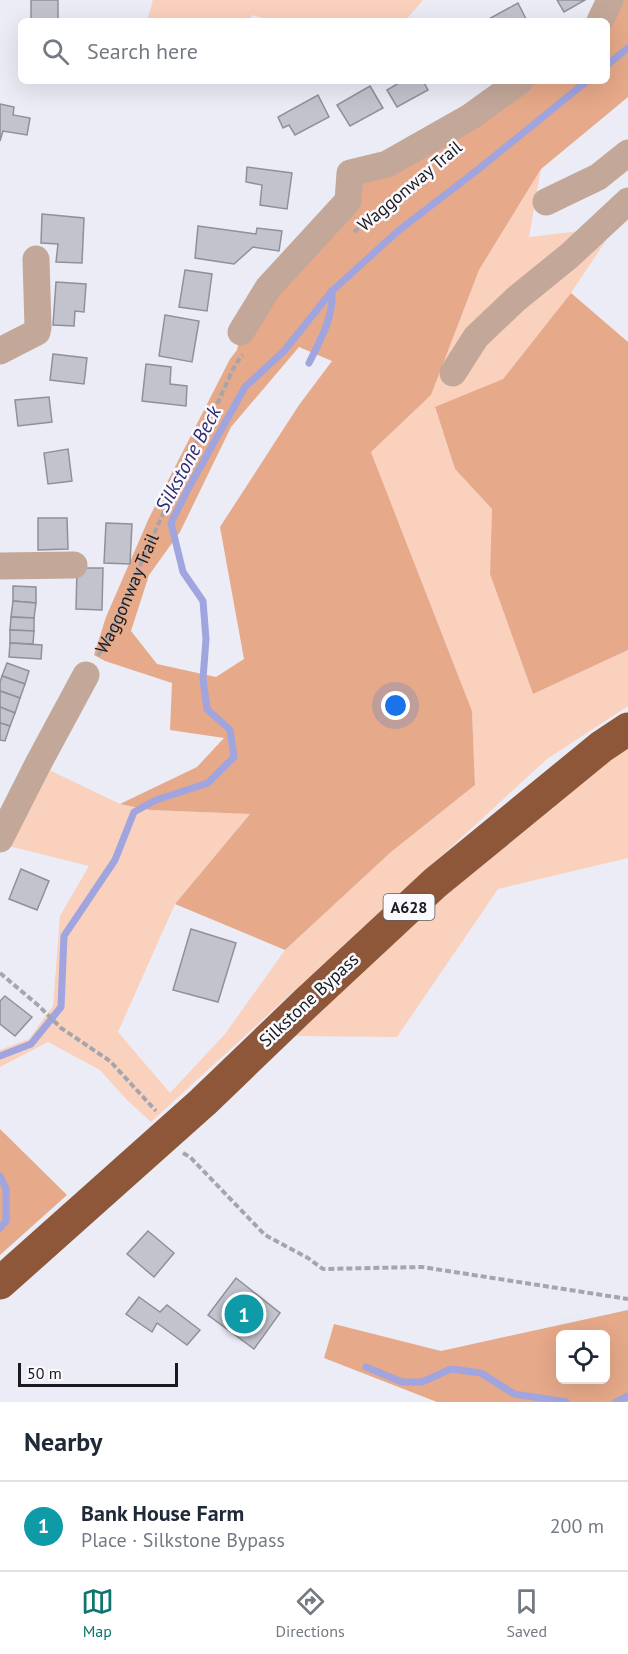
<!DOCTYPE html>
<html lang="en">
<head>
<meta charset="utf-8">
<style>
	body { margin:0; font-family:"PT Sans",sans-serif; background:#f2f2f3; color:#1f2937 }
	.controls { position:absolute; right:18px; bottom:18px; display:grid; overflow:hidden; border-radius:9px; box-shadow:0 6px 24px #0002 }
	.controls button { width:54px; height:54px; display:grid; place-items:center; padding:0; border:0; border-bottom:2px solid #e0e1e3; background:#fff; color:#1f2937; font:30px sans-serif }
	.scale { position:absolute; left:18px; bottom:15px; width:160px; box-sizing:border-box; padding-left:6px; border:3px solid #1a1a1e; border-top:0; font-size:16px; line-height:21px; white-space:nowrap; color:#1a1a1e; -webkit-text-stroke:4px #fafafe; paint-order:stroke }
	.you { position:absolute; left:396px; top:706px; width:21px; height:21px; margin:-15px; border:4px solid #fff; border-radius:50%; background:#1a73e8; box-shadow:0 0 0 9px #1a73e833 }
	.badge { display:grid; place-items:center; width:39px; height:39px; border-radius:50%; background:#0f766e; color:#fff; font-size:20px; font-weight:700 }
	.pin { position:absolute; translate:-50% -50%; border:3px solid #fff; box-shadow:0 2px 6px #0006 }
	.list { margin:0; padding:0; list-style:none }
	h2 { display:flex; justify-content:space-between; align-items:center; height:78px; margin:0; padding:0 24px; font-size:26px }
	h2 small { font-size:20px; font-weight:400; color:#747a83 }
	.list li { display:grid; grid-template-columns:39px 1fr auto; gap:18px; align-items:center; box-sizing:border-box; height:90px; padding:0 24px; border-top:2px solid #e0e1e3 }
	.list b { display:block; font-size:22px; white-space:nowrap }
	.list p { margin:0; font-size:20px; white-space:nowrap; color:#747a83 }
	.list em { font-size:20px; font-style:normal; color:#747a83 }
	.icon { flex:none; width:33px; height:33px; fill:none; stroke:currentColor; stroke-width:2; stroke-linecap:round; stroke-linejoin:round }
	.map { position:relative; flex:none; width:628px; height:1402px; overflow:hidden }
	.search { position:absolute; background:#fff; box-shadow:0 6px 24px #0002; left:18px; right:18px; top:18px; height:66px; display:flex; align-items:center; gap:15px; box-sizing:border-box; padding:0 21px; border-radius:9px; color:#747a83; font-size:22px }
	.sheet { height:168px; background:#fff }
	nav { display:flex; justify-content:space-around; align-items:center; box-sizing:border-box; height:84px; border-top:2px solid #e0e1e3; background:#fff; font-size:16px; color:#747a83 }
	nav a { display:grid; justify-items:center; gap:3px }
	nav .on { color:#0f766e }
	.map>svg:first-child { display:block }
	.green { fill:#f9d1bd }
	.forest { fill:#e6a989; fill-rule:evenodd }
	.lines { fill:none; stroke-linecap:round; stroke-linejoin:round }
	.stream { stroke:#a0a4df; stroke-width:7 }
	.building { fill:#c2c3cd; stroke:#90909a; stroke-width:1.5 }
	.path { stroke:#a5a5ad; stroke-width:4; stroke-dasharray:6 3; stroke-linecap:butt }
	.minor { stroke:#c3a899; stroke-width:27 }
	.highway { stroke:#8e5739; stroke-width:33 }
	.labels { text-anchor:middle; stroke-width:5; stroke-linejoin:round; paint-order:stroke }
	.shield { fill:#fafafe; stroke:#5d5d61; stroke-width:1.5 }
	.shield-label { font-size:16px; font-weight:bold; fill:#1a1a1e }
	.street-label { font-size:18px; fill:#1a1a1e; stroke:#fafafe }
	.water-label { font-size:20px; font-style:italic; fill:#302b70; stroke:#fafafe }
</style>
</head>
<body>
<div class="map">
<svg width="628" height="1402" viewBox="0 0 628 1402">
	<rect width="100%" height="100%" fill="#ebecf6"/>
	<g class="green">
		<path d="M153,0H423L405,21H274L252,15L250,21H147Z"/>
		<path d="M541,169L529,237L615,227L571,293L503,379L435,408L455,469L492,509L490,574L533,694L628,650V706L547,759L151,1122L126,1099L100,1070L48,1042L0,1067V1050L29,1039L53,1006L60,916L89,866L5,845L45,768L120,804L150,810L250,814L175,904L118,1032L170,1093L225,1034L285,950L391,852L475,785L472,711L371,452L431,395L479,270Z"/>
		<path d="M628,741V858L498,889L397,1037L294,1036L446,888Z"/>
	</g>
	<g class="forest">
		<path d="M610,0H628V97L541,169L479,270L431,395L371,452L472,711L475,785L391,852L285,950L175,904L250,814L150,810L120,804L197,767L224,738L170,730L172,683L105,661L94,655L106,617L149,518L230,359L237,350L241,332L348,201L350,173L520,81H607V21ZM299,347L332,361L299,405L220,527L244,659L216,677L157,664L131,631L149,575L180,532L231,427Z"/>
		<path d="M571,293L628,342V650L533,694L490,574L492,509L455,469L435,407L503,379Z"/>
		<path d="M0,1129L67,1195L0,1255Z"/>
		<path d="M628,1310V1402H437L324,1358L334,1324L441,1351ZM606,1334V1380H560V1334Z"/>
	</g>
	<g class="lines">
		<g class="stream">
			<path d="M607,65L628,48"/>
			<path d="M309,363C320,341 334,316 332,291"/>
			<path d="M0,1056L31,1044L61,1007L64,936L115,860L134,812L156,800L208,783L234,757L230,730L207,709L203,679L206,639L203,601L183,572L171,523L188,489L245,387L284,351L332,291L398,231L480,168L587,81"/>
			<path d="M0,1176L6,1189V1221L0,1228"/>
			<path d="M366,1367L402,1382H422L451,1369L481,1373L514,1394L566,1402"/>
			<path d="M616,1402L628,1396"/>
		</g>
	</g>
	<g class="building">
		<rect x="31" y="0" width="27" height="21"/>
		<path d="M557,0H585L564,12Z"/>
		<path d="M518,3L527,21H487V20Z"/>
		<path d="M402,81H423L428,90L397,107L387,90Z"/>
		<path d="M370,86L383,108L350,126L337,105Z"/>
		<path d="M318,95L329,117L295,135L289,125L283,128L278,117Z"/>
		<path d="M0,104L14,107L13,115L30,118L27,135L3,131L0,141Z"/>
		<path d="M247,167L292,173L287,209L260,205L262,185L246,182Z"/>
		<path d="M42,214L84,218L82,263L56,262L58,244L41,243Z"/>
		<path d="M198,226L256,234L257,228L282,231L279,251L253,247L234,264L195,258Z"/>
		<path d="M185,270L212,274L207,311L179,307Z"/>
		<path d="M56,282L86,284L84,312L75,311L74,326L53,325Z"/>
		<path d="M165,315L199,321L192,362L159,356Z"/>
		<path d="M53,354L87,358L84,384L50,380Z"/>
		<path d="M146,364L171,367L170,384L187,386L186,406L142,401Z"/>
		<path d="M49,397L52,422L18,426L15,400Z"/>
		<path d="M68,449L72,481L48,484L44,453Z"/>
		<path d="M38,518H67L68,549L38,550Z"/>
		<path d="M106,523L132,524L130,564L104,563Z"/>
		<path d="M77,568H103L102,610L76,609Z"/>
		<path d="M13,586L36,587V603L13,601Z"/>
		<path d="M13,601L36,603L34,618L11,617Z"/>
		<path d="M11,617L34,618V631L10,630Z"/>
		<path d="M10,630L34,631L33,644L10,643Z"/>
		<path d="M10,643L42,645L41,659L9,657Z"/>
		<path d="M7,663L29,671L25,684L2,676Z"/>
		<path d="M2,676L25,684L20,698L0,691V682Z"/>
		<path d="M0,691L20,698L15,713L0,707Z"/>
		<path d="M0,707L15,713L10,726L0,723Z"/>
		<path d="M0,723L10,726L5,741L0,740Z"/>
		<path d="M21,869L49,881L37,910L9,899Z"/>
		<path d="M191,929L236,943L218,1002L173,990Z"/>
		<path d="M5,996L32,1017L15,1036L0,1024V1001Z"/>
		<path d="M148,1231L174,1253L154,1277L127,1254Z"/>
		<path d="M236,1278L280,1313L254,1349L208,1315Z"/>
		<path d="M139,1297L160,1312L167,1305L200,1330L187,1345L157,1323L152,1332L126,1314Z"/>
	</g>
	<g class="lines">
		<g class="path">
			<path d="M354,232L429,170"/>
			<path id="s1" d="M98,656C117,624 131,587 146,552C168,502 191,452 217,404C224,391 233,364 243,355"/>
			<path d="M0,973L39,1006L61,1028L110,1061L156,1111"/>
			<path d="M183,1153L190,1157L265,1235L308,1258L323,1269L422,1267L628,1299"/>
		</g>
		<g class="minor">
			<path d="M600,21L610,0"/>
			<path d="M546,202L598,177L628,153"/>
			<path d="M241,332L268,288L348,201L350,173L387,164L470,117L520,81"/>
			<path d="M0,351L37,332L38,327L36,259"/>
			<path d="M453,373L476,337L516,299L569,256L628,201"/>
			<path d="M0,566L74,565"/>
			<path d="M0,839L38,764L86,675"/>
		</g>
		<path class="highway" d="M0,1283L203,1102L306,1003L435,883L601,747L628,729"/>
	</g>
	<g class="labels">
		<rect class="shield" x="383.5" y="894" width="51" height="26" rx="4.5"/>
		<g class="shield-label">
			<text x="409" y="913">A628</text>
		</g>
		<g class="street-label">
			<text transform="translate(410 186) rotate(-40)" y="6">Waggonway Trail</text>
			<text dy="6" stroke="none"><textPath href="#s1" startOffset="69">Waggonway Trail</textPath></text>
			<text transform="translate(309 1000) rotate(-43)" y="6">Silkstone Bypass</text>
		</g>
		<g class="water-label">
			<text transform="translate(188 459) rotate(-62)" y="7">Silkstone Beck</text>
		</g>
	</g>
</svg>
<div class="controls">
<button><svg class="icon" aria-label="locate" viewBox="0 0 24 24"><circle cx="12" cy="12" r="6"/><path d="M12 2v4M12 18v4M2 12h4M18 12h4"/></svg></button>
</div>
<div class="scale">50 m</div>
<div class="you"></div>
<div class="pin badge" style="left:244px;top:1314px;background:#0f9aa8">1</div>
<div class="search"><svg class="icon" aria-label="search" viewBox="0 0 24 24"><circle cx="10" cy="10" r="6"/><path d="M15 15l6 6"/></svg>Search here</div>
</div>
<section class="sheet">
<h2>Nearby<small></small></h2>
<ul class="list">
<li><span class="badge" style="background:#0f9aa8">1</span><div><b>Bank House Farm</b><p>Place · Silkstone Bypass</p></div><em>200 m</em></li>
</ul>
</section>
<nav>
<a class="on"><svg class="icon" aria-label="map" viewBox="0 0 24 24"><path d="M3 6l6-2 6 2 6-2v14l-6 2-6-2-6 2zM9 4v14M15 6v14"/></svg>Map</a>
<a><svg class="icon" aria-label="directions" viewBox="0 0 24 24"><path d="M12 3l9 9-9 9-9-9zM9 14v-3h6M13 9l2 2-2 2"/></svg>Directions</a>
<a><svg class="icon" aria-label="saved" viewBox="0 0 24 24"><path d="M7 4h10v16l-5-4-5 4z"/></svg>Saved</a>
</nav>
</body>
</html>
